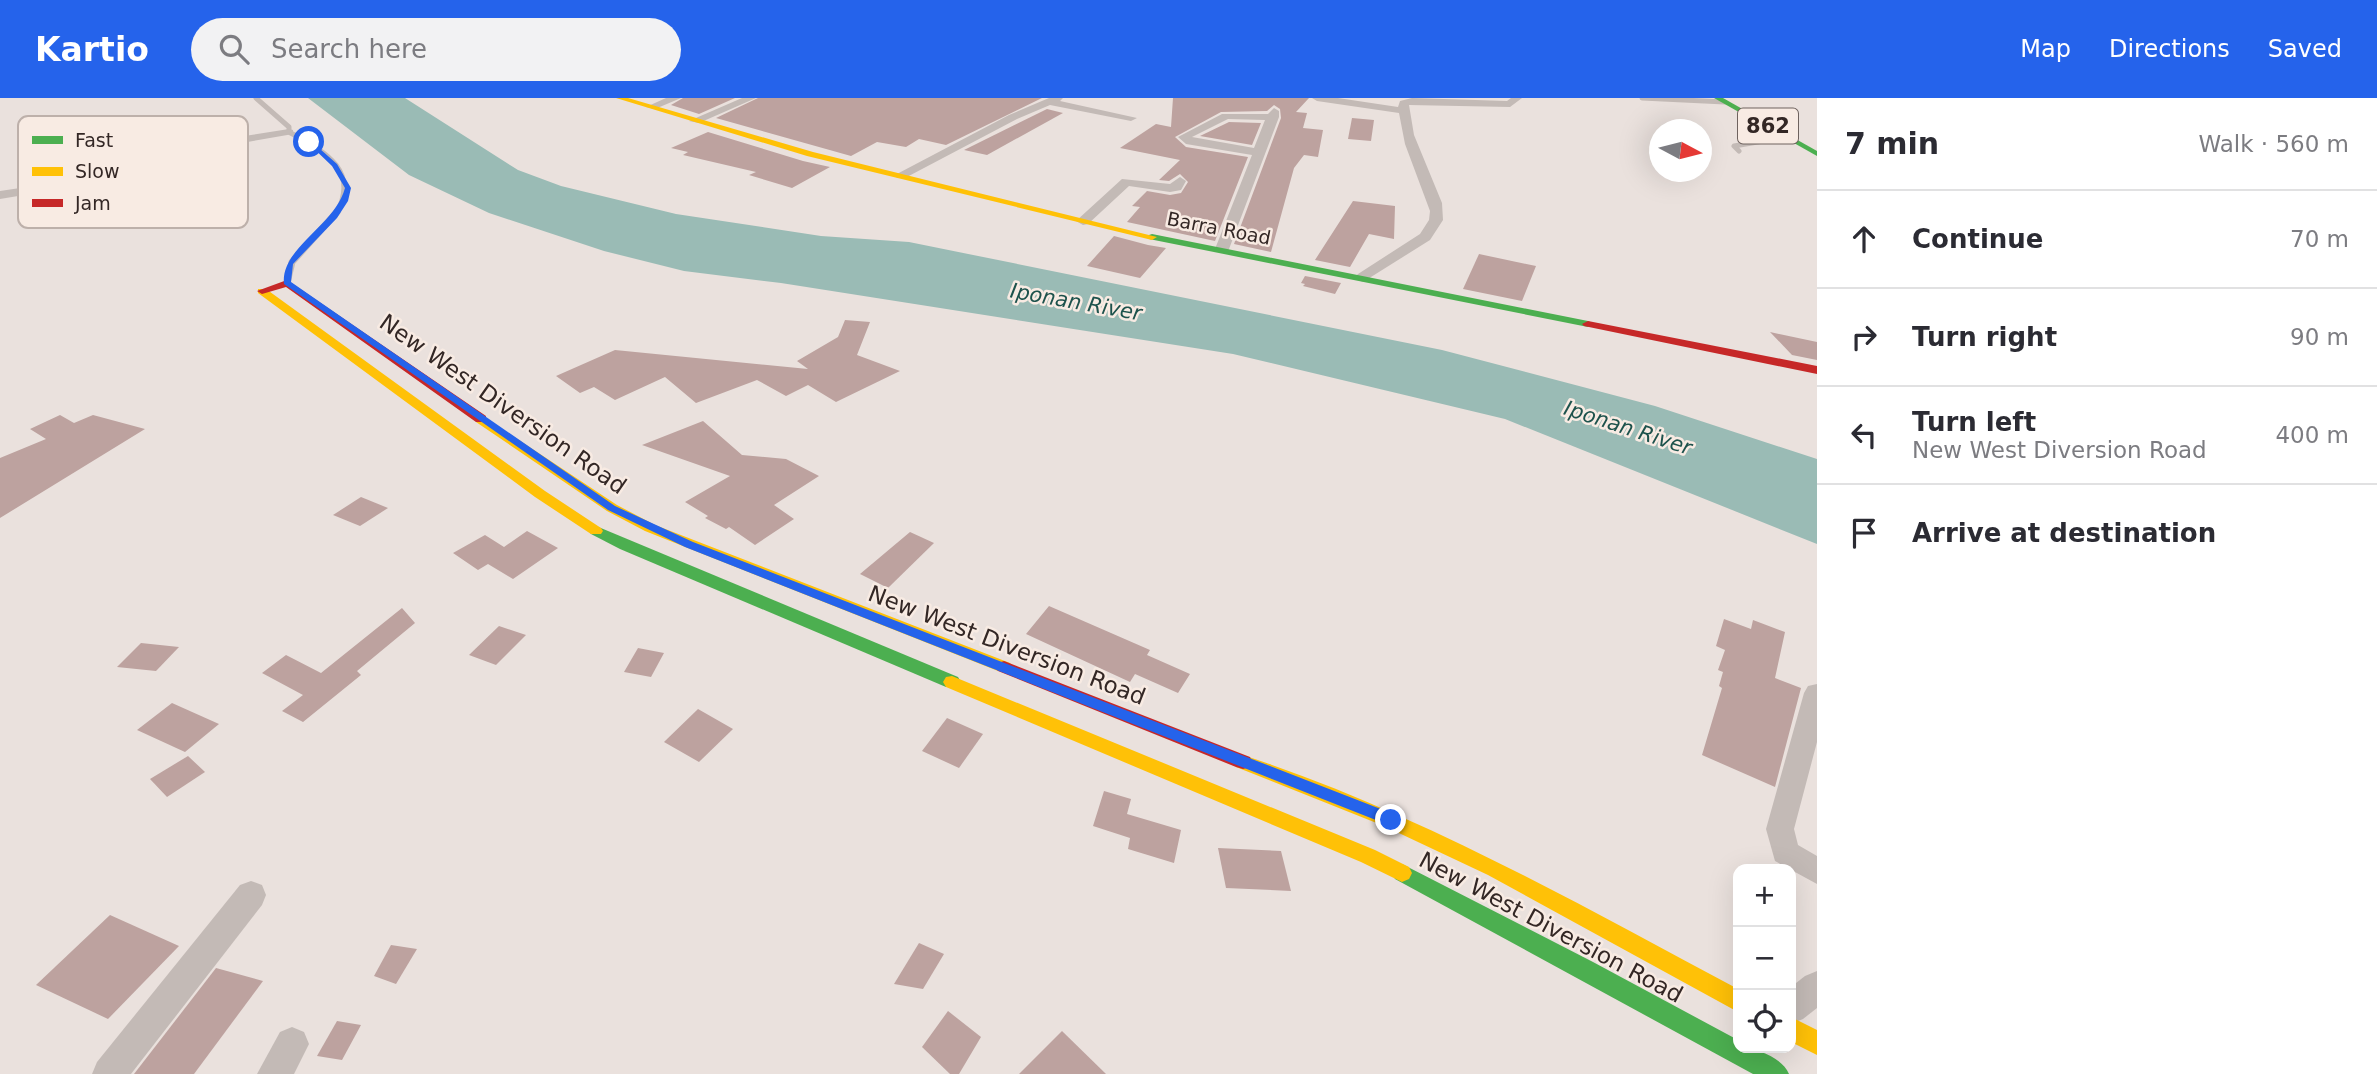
<!DOCTYPE html>
<html lang="en">
<head>
<meta charset="utf-8">
<style>
	body { margin:0; font-family:"DejaVu Sans",sans-serif; background:#f2f2f3; color:#2b2b33 }
	.controls { position:absolute; right:21px; bottom:21px; display:grid; overflow:hidden; border-radius:14px; box-shadow:0 7px 28px #0002 }
	.controls button { width:63px; height:63px; display:grid; place-items:center; padding:0; border:0; border-bottom:2px solid #e1e1e2; background:#fff; color:#2b2b33; font:35px sans-serif }
	.compass { position:absolute; left:1649px; top:21px; width:63px; height:63px; border-radius:50%; background:#fff; box-shadow:0 7px 28px #0002; rotate:97deg }
	.stop { position:absolute; width:21px; height:21px; margin:-16px; border:5px solid #2563eb; border-radius:50%; background:#fff }
	.stop.end { background:#2563eb; border-color:#fff; box-shadow:0 2px 7px #0008 }
	.list { margin:0; padding:0; list-style:none }
	h2 { display:flex; justify-content:space-between; align-items:center; height:91px; margin:0; padding:0 28px; font-size:30px }
	h2 small { font-size:23px; font-weight:400; color:#7c7c81 }
	.list li { display:grid; grid-template-columns:46px 1fr auto; gap:21px; align-items:center; box-sizing:border-box; height:98px; padding:0 28px; border-top:2px solid #e1e1e2 }
	.list b { display:block; font-size:26px; white-space:nowrap }
	.list p { margin:0; font-size:23px; white-space:nowrap; color:#7c7c81 }
	.list em { font-size:23px; font-style:normal; color:#7c7c81 }
	.icon { flex:none; width:38px; height:38px; fill:none; stroke:currentColor; stroke-width:2; stroke-linecap:round; stroke-linejoin:round }
	.map { position:relative; flex:none; width:1817px; height:976px; overflow:hidden }
	header { display:flex; align-items:center; gap:42px; box-sizing:border-box; height:98px; padding:0 35px; background:#2563eb; color:#fff }
	header strong { font-size:33px }
	nav { display:flex; gap:38px; margin-inline-start:auto; font-size:24px }
	.search { width:490px; height:63px; background:#f2f2f3; display:flex; align-items:center; gap:18px; box-sizing:border-box; padding:0 24px; border-radius:38px; color:#7c7c81; font-size:26px }
	main { display:flex }
	aside { flex:1; background:#fff }
	.map>svg:first-child { display:block }
	.water { fill:#9abbb5 }
	.building { fill:#bda29f }
	.lines { fill:none; stroke-linecap:round; stroke-linejoin:round }
	.lane-far1 { stroke:#c3bab6; stroke-width:5 }
	.lane { stroke:#c3bab6; stroke-width:7 }
	.street { fill:#c3bab6; fill-rule:evenodd }
	.fast { fill:#4caf50; fill-rule:evenodd }
	.slow { fill:#ffc107; fill-rule:evenodd }
	.jam { fill:#c62828; fill-rule:evenodd }
	.route { fill:#2563eb }
	.labels { text-anchor:middle; stroke-width:5; stroke-linejoin:round; paint-order:stroke }
	.far-street-label { font-size:19px; fill:#332725; stroke:#f8ebe3 }
	.shield { fill:#f8ebe3; stroke:#6e625e; stroke-width:2 }
	.shield-label { font-size:21px; font-weight:bold; fill:#332725 }
	.far-water-label { font-size:21px; font-style:italic; fill:#1d524c; stroke:#f8ebe3 }
	.street-label { font-size:23px; fill:#332725; stroke:#f8ebe3 }
	.key { fill:#f8ebe3; stroke:#bdb0aa; stroke-width:2 }
	.key-label { font-size:19px; fill:#332725 }
</style>
</head>
<body>
<header>
<strong>Kartio</strong>
<div class="search"><svg class="icon" aria-label="search" viewBox="0 0 24 24"><circle cx="10" cy="10" r="6"/><path d="M15 15l6 6"/></svg>Search here</div>
<nav><a>Map</a><a>Directions</a><a>Saved</a></nav>
</header>
<main>
<div class="map">
<svg width="1817" height="976" viewBox="0 0 1817 976">
	<rect width="100%" height="100%" fill="#eae1dd"/>
	<path class="water" d="M308,0H405L518,72L561,88L676,116L821,138L909,144L1442,252L1655,308L1817,361V446L1505,321L1233,256L781,185L684,173L604,153L489,115L409,77Z"/>
	<g class="building">
		<path d="M683,0H735L699,16L671,7Z"/>
		<path d="M758,0H1042L946,47L919,41L906,49L877,44L851,58L716,20Z"/>
		<path d="M1173,0H1309L1296,14L1307,15L1303,30L1323,32L1318,59L1304,57L1294,70L1271,154L1234,146L1281,20L1280,11L1274,7L1267,13L1221,14L1175,39L1186,49L1248,59L1215,143L1127,124L1140,109L1132,108L1147,93L1170,97L1181,95L1188,84L1180,76L1169,83L1159,82L1180,62L1120,50L1156,26L1171,29Z"/>
		<path d="M1047,11L1063,15L987,57L964,52Z"/>
		<path d="M1352,20L1374,22L1371,43L1348,41Z"/>
		<path d="M1229,24L1261,25L1252,47L1200,38Z"/>
		<path d="M708,34L803,63L830,69L792,90L749,77L756,74L683,57L688,54L671,50Z"/>
		<path d="M1353,103L1395,108L1394,141L1369,136L1350,169L1315,162Z"/>
		<path d="M1114,138L1148,147L1166,150L1140,180L1087,168Z"/>
		<path d="M1479,156L1536,168L1522,203L1463,191Z"/>
		<path d="M1305,178L1341,185L1335,196L1303,188L1305,186L1301,185Z"/>
		<path d="M845,222L870,224L857,257L900,273L836,304L808,287L786,298L757,282L696,305L665,279L615,302L594,289L580,295L556,278L615,252L808,271L797,263L838,239Z"/>
		<path d="M1770,234L1817,244V262L1792,257Z"/>
		<path d="M60,317L74,325L93,317L145,331L0,420V360L46,341L30,331Z"/>
		<path d="M703,323L742,357L786,361L819,378L774,407L794,421L755,447L729,429L726,431L705,420L708,418L685,404L730,378L642,347Z"/>
		<path d="M361,399L388,410L360,428L333,417Z"/>
		<path d="M527,433L558,450L513,481L488,466L478,472L453,455L485,437L504,449Z"/>
		<path d="M910,434L934,445L888,490L860,476Z"/>
		<path d="M1049,508L1150,552L1147,557L1190,576L1178,595L1135,576L1130,584L1026,536Z"/>
		<path d="M402,510L415,525L357,573L361,577L303,624L282,613L303,597L262,575L286,557L321,575Z"/>
		<path d="M1724,521L1751,531L1753,522L1785,534L1775,580L1801,590L1775,689L1702,657L1722,590L1719,588L1723,574L1718,572L1725,552L1716,548Z"/>
		<path d="M499,528L526,537L496,567L469,557Z"/>
		<path d="M141,545L179,549L156,573L117,569Z"/>
		<path d="M638,550L664,555L651,579L624,574Z"/>
		<path d="M172,605L219,626L185,654L137,632Z"/>
		<path d="M698,611L733,631L699,664L664,644Z"/>
		<path d="M947,620L983,636L959,670L922,653Z"/>
		<path d="M188,658L205,674L167,699L150,681Z"/>
		<path d="M1104,693L1131,701L1127,716L1181,732L1174,765L1128,751L1130,740L1093,728Z"/>
		<path d="M1218,750L1281,753L1291,793L1226,790Z"/>
		<path d="M110,817L179,848L108,921L36,887Z"/>
		<path d="M919,845L944,856L923,891L894,886Z"/>
		<path d="M391,847L417,851L396,886L374,878Z"/>
		<path d="M216,870L263,883L194,976H134Z"/>
		<path d="M948,913L981,939L959,976H950L922,949Z"/>
		<path d="M337,923L361,927L342,962L317,958Z"/>
		<path d="M1062,933L1106,976H1019Z"/>
	</g>
	<g class="lines">
		<g class="lane-far1">
			<path d="M256,0L289,29V34C323,53 361,71 336,116"/>
			<path d="M1642,0L1725,4"/>
			<path d="M1739,53L1734,48L1787,39"/>
		</g>
		<path class="lane" d="M287,185L292,164L337,114"/>
		<g class="street">
			<path d="M666,0H681L655,11L646,9Z"/>
			<path d="M742,0H756L699,25L689,23Z"/>
			<path d="M1049,0H1063L1060,3L1137,20L1131,23L1050,7L1017,21L905,80H897L895,77L1009,17Z"/>
			<path d="M1312,0H1338L1398,9L1400,3L1412,0L1507,3L1511,0H1522L1510,9L1409,7L1414,37L1442,105L1443,122L1430,142L1363,184L1358,182L1355,179L1358,176L1420,136L1429,122L1430,113L1405,46L1399,15L1317,3Z"/>
			<path d="M1274,10L1279,13V19L1229,151L1227,154H1217L1215,151L1252,57L1186,46L1178,39L1222,16H1268ZM1228,21L1265,22L1254,50L1192,39Z"/>
			<path d="M289,31L293,32V36L167,58L104,74L54,92L0,101V93L47,86L96,68L167,50Z"/>
			<path d="M1180,79L1186,83L1181,92L1170,94L1129,88L1088,126L1083,127L1076,123L1122,81L1170,86Z"/>
			<path d="M1817,586V644L1794,731L1798,747L1817,758V786L1775,763L1766,731L1804,595L1808,588Z"/>
			<path d="M251,783L262,787L266,797L262,807L131,976H92L97,964L240,787Z"/>
			<path d="M1817,873V910L1803,921L1791,926V889L1805,878Z"/>
			<path d="M292,929L304,934L309,946L294,976H257L280,934Z"/>
		</g>
		<g class="fast">
			<path d="M1714,0H1723L1817,53V58Z"/>
			<path d="M1152,136L1588,223L1594,226L1588,229L1149,141V137Z"/>
			<path d="M596,428L958,579L961,584L958,589H946L620,451L591,436L589,433Z"/>
			<path d="M1402,766L1593,864L1738,942V950C1756,950 1782,959 1789,976H1753L1395,781L1392,775L1395,769Z"/>
		</g>
		<g class="slow">
			<path d="M616,0H628L813,54L1157,139L1152,142L807,58Z"/>
			<path d="M258,191H266L545,393L601,430L603,433L601,436H591L535,399L258,195Z"/>
			<path d="M481,317L617,407L655,427L1010,565L1013,569L1010,573H998L645,433L607,413L476,324V318Z"/>
			<path d="M952,578L1375,752L1409,769L1412,775L1409,781L1402,784L1361,764L946,589L943,584L946,579Z"/>
			<path d="M1243,657C1417,714 1577,805 1738,891V914L1488,777L1384,728L1236,669L1234,664L1236,659Z"/>
			<path d="M1791,919L1817,932V957L1791,944Z"/>
		</g>
		<g class="jam">
			<path d="M287,182L486,318V324H476L286,189L262,196L257,193Z"/>
			<path d="M1588,223L1817,268V276L1584,228L1582,226Z"/>
			<path d="M1004,563L1250,659L1252,664L1250,669L1243,671L1236,669L998,573L995,569L998,565Z"/>
		</g>
	</g>
	<path class="route" d="M306,43H311L337,66L351,90L348,103L337,120L293,166L291,184L615,408L693,444L1396,717V726H1386L685,449L608,412L284,186C280,150 335,128 345,90L332,68Z"/>
	<g class="labels">
		<g class="far-street-label">
			<text transform="translate(1219 130) rotate(11)" y="7">Barra Road</text>
		</g>
		<rect class="shield" x="1738" y="10.5" width="60" height="35" rx="5"/>
		<g class="shield-label">
			<text x="1768" y="35">862</text>
		</g>
		<g class="far-water-label">
			<text transform="translate(1076 204) rotate(10)" y="7">Iponan River</text>
			<text transform="translate(1628 330) rotate(18)" y="7">Iponan River</text>
		</g>
		<g class="street-label">
			<text transform="translate(503 306) rotate(35)" y="8">New West Diversion Road</text>
			<text transform="translate(1007 547) rotate(21)" y="8">New West Diversion Road</text>
			<text transform="translate(1551 829) rotate(28)" y="8">New West Diversion Road</text>
		</g>
	</g>
	<rect x="18" y="18" width="230" height="112" rx="10" class="key"/>
	<rect x="32" y="38" width="31" height="8" fill="#4caf50"/>
	<rect x="32" y="69" width="31" height="9" fill="#ffc107"/>
	<rect x="32" y="101" width="31" height="8" fill="#c62828"/>
	<g class="key-label">
		<text x="75" y="49">Fast</text>
		<text x="75" y="80">Slow</text>
		<text x="75" y="112">Jam</text>
	</g>
</svg>
<div class="controls">
<button>+</button>
<button>−</button>
<button><svg class="icon" aria-label="locate" viewBox="0 0 24 24"><circle cx="12" cy="12" r="6"/><path d="M12 2v4M12 18v4M2 12h4M18 12h4"/></svg></button>
</div>
<svg class="compass" viewBox="-18 -18 36 36"><path d="M0-13l5 13h-10z" fill="#e53935"/><path d="M0 13l5-13h-10z" fill="#7c7c81"/></svg>
<div class="stop" style="left:309px;top:44px"></div>
<div class="stop end" style="left:1391px;top:722px"></div>
</div>
<aside>
<h2>7 min<small>Walk · 560 m</small></h2>
<ul class="list">
<li><svg class="icon" aria-label="ahead" viewBox="0 0 24 24"><path d="M12 20V5M6 11l6-6 6 6"/></svg><div><b>Continue</b></div><em>70 m</em></li>
<li><svg class="icon" aria-label="right" viewBox="0 0 24 24"><path d="M7 20v-9h11M14 6l5 5-5 5"/></svg><div><b>Turn right</b></div><em>90 m</em></li>
<li><svg class="icon" aria-label="left" viewBox="0 0 24 24"><path d="M17 20v-9H6M10 6l-5 5 5 5"/></svg><div><b>Turn left</b><p>New West Diversion Road</p></div><em>400 m</em></li>
<li><svg class="icon" aria-label="arrive" viewBox="0 0 24 24"><path d="M6 21V4h12l-3 4 3 4H6"/></svg><div><b>Arrive at destination</b></div></li>
</ul>
</aside>
</main>
</body>
</html>
